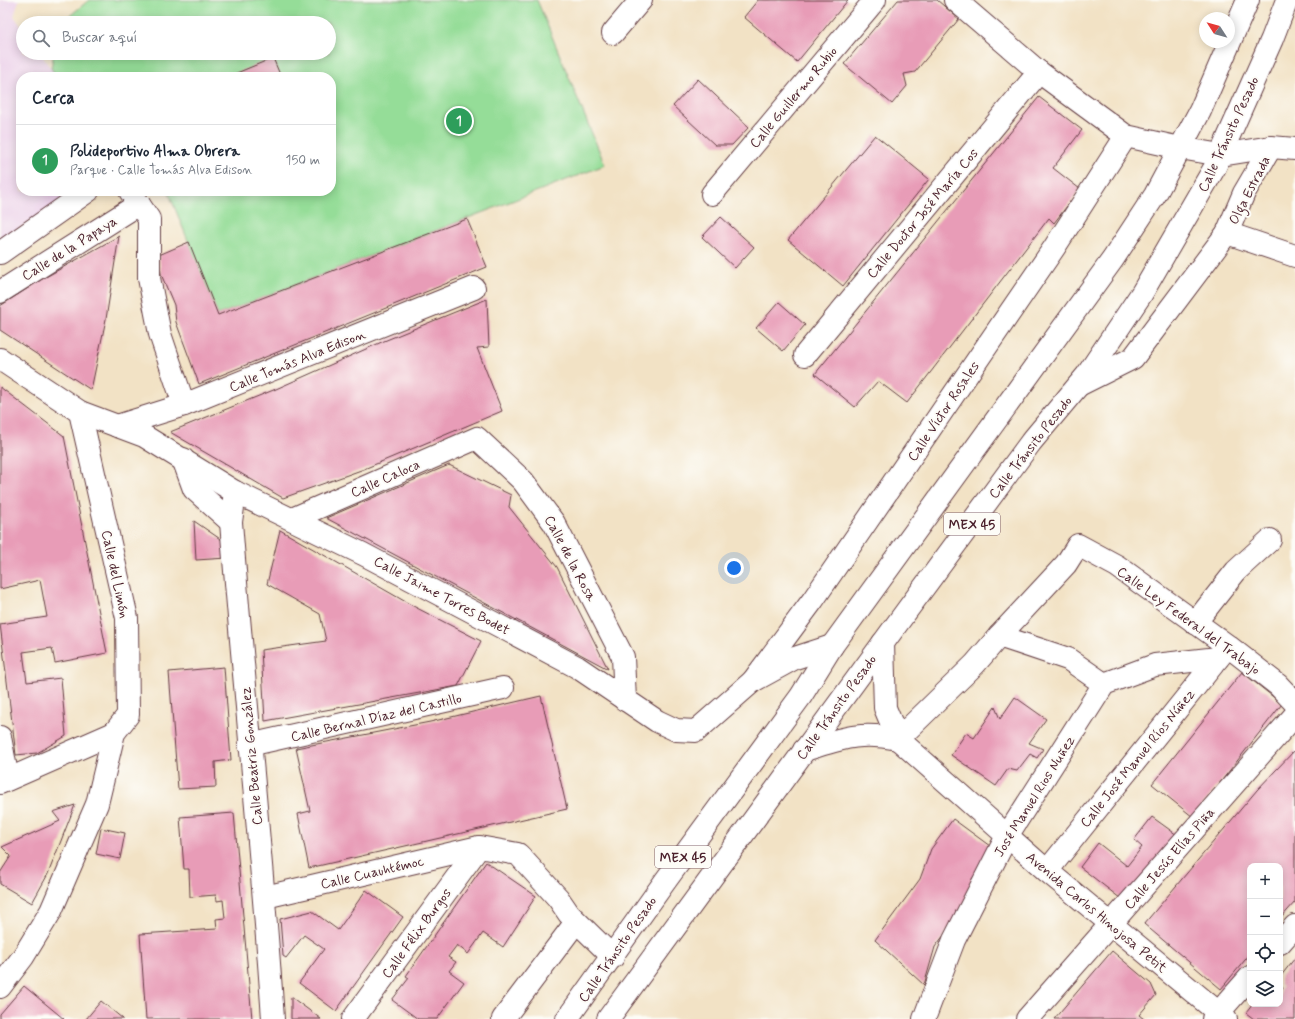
<!DOCTYPE html>
<html lang="es">
<head>
<meta charset="utf-8">
<style>
	body { margin:0; font-family:Mynerve,sans-serif; background:#f6f6f7; color:#1f2937 }
	.controls { position:absolute; right:12px; bottom:12px; display:grid; overflow:hidden; border-radius:8px; box-shadow:0 2px 10px #0003 }
	.controls button { width:36px; height:36px; display:grid; place-items:center; padding:0; border:0; border-bottom:1px solid #e0e1e3; background:#fff; color:#1f2937; font:20px sans-serif }
	.compass { position:absolute; left:1199px; top:12px; width:36px; height:36px; border-radius:50%; background:#fff; box-shadow:0 2px 10px #0003; rotate:306deg }
	.you { position:absolute; left:734px; top:568px; width:14px; height:14px; margin:-10px; border:3px solid #fff; border-radius:50%; background:#1a73e8; box-shadow:0 0 0 6px #1a73e833 }
	.badge { display:grid; place-items:center; width:26px; height:26px; border-radius:50%; background:#d1495b; color:#fff; font-size:13px; font-weight:700 }
	.pin { position:absolute; translate:-50% -50%; border:2px solid #fff; box-shadow:0 1px 4px #0006 }
	.list { margin:0; padding:0; list-style:none }
	h2 { display:flex; justify-content:space-between; align-items:center; height:52px; margin:0; padding:0 16px; font-size:17px }
	h2 small { font-size:13px; font-weight:400; color:#747a83 }
	.list li { display:grid; grid-template-columns:26px 1fr auto; gap:12px; align-items:center; box-sizing:border-box; height:72px; padding:0 16px; border-top:1px solid #e0e1e3 }
	.list b { display:block; font-size:15px; white-space:nowrap }
	.list p { margin:0; font-size:13px; white-space:nowrap; color:#747a83 }
	.list em { font-size:13px; font-style:normal; color:#747a83 }
	.icon { flex:none; width:22px; height:22px; fill:none; stroke:currentColor; stroke-width:2; stroke-linecap:round; stroke-linejoin:round }
	.map { position:relative; flex:none; width:1295px; height:1019px; overflow:hidden }
	.search { position:absolute; background:#fff; box-shadow:0 2px 10px #0003; left:16px; top:16px; width:320px; height:44px; display:flex; align-items:center; gap:10px; box-sizing:border-box; padding:0 14px; border-radius:22px; color:#747a83; font-size:15px }
	.panel { position:absolute; background:#fff; box-shadow:0 2px 10px #0003; left:16px; top:72px; width:320px; height:124px; border-radius:16px }
	.map>svg:first-child { display:block }
	.built { fill:#ecd1ea }
	.green { fill:#95dd98; stroke:#707e62 }
	.building { fill:#e89cb7 }
	.lines { fill:none; stroke-linecap:round; stroke-linejoin:round }
	.minor-casing { stroke:#633c42; stroke-width:24 }
	.major-casing { stroke:#633c42; stroke-width:24 }
	.minor { stroke:#fff; stroke-width:22 }
	.major { stroke:#fff; stroke-width:22 }
	.labels { text-anchor:middle; stroke-width:4; stroke-linejoin:round; paint-order:stroke }
	.shield { fill:#fdfcf7; stroke:#806168; stroke-width:1 }
	.shield-label { font-size:13px; font-weight:bold; fill:#4a1f2b }
	.street-label { font-size:14px; fill:#4a1f2b; stroke:#fdfcf7 }
</style>
</head>
<body>
<div class="map">
<svg width="1295" height="1019" viewBox="0 0 1295 1019">
	<rect width="100%" height="100%" fill="#fdfcf7"/>
	<filter id="ink" filterUnits="userSpaceOnUse"><feTurbulence type="fractalNoise" baseFrequency=".025" numOctaves="2"/><feDisplacementMap in="SourceGraphic" scale="8" xChannelSelector="R" yChannelSelector="G"/><feConvolveMatrix kernelMatrix="1 2 1 2 8 2 1 2 1" color-interpolation-filters="sRGB"/></filter>
	<filter id="wash" filterUnits="userSpaceOnUse"><feTurbulence type="fractalNoise" baseFrequency=".012" numOctaves="4" result="noise"/><feDisplacementMap in="SourceGraphic" scale="16" xChannelSelector="R" yChannelSelector="G"/><feGaussianBlur stdDeviation="0.9" result="paint"/><feColorMatrix in="noise" values="0 0 0 0 0 0 0 0 0 0 0 0 0 0 0 0 0 1.4 0 .05"/><feComposite in="paint" operator="in"/></filter>
	<g filter="url(#wash)">
		<rect width="100%" height="100%" fill="#f2e2c5"/>
		<path class="built" d="M0,0H19L14,16L23,29V53H40L57,77H21V191H75L0,241Z"/>
		<path class="green" d="M89,0H537L605,165L218,315L168,191H331V77H57L51,68L54,53H329V23H61Z"/>
		<g id="blocks">
			<g class="building">
				<path d="M758,0H848L797,62L744,17Z"/>
				<path d="M898,0H937L959,19L915,72L904,74L907,86L892,104L844,64Z"/>
				<path d="M273,58L281,77H227Z"/>
				<path d="M698,79L749,127L732,145H715L673,106Z"/>
				<path d="M1039,97L1082,130L1053,168L1080,189L1054,223L1049,218L907,403L878,381L855,407L815,374Z"/>
				<path d="M875,135L929,179L843,286L788,240Z"/>
				<path d="M721,217L754,247L735,268L702,237Z"/>
				<path d="M467,219L487,267L199,384L176,322L174,305L161,274L159,255L189,242L218,315Z"/>
				<path d="M119,236L106,319L91,390L0,330V306L44,278Z"/>
				<path d="M487,299L489,347L477,348L502,411L364,469L283,498L170,432L276,389L384,341Z"/>
				<path d="M779,302L805,325L783,351L756,328Z"/>
				<path d="M0,387L64,436L107,653L55,663L52,648L23,652L27,682L61,678L66,736L37,753L16,755L0,624L47,617L40,580L0,589Z"/>
				<path d="M449,465L511,495L509,507L557,567L608,669L326,518Z"/>
				<path d="M194,521L226,543L227,558L196,560Z"/>
				<path d="M280,530L413,606L481,641L458,686L265,721L261,650L326,641L320,614L267,584Z"/>
				<path d="M224,667L231,760L215,762L216,787L178,789L169,672Z"/>
				<path d="M1242,672L1282,704L1193,817L1152,784Z"/>
				<path d="M541,696L567,809L309,868L298,814L310,811L296,748L430,722Z"/>
				<path d="M1015,697L1046,719L1029,743L1043,749L1037,758L1030,754L1017,771L1008,769L996,786L951,755L966,733L974,738L995,707L1000,719Z"/>
				<path d="M1295,750V902L1280,919V866H1250V954L1221,989L1144,924L1257,790Z"/>
				<path d="M75,805L48,874L32,903L0,884V873L11,856L2,847L60,821L53,812Z"/>
				<path d="M234,813L252,1019H146L140,934L217,929L216,919L225,918L223,900L217,901L216,895L190,897L189,869H184L180,817Z"/>
				<path d="M1152,817L1177,835L1125,902L1080,867L1098,843L1127,866L1142,847L1134,840Z"/>
				<path d="M953,819L994,849L972,879L962,911L935,947L924,985L875,940L920,879L931,849Z"/>
				<path d="M101,828L125,833L120,859L96,854Z"/>
				<path d="M486,862L536,896L503,947L483,933L468,954L457,945L448,957L456,962L449,971L464,982L437,1019H418L392,1000L409,978L406,976Z"/>
				<path d="M366,890L403,917L336,1011L299,983L324,949L304,935L286,958L283,956L280,919L312,911L338,930Z"/>
				<path d="M1112,951L1151,984L1156,995L1139,1015L1144,1019H1054Z"/>
				<path d="M1295,958V1019H1254L1246,1013L1253,1004H1280V991L1283,987L1280,985V977Z"/>
				<path d="M24,986L64,1019H0V1014Z"/>
				<path d="M291,997L321,1019H291Z"/>
				<path d="M101,1001L123,1019H86Z"/>
			</g>
		</g>
	</g>
	<g filter="url(#ink)">
		<use href="#blocks" fill-opacity="0" stroke="#633c42" stroke-width="1"/>
		<g class="lines">
			<defs>
				<g id="minor">
					<path d="M955,0L1039,72L1126,136L1180,148L1221,155L1271,147L1295,149"/>
					<path d="M613,33L641,0"/>
					<path d="M130,191L149,219V278L160,334L184,405"/>
					<path d="M712,194L875,0"/>
					<path d="M1227,233L1295,256"/>
					<path d="M0,253L88,191"/>
					<path d="M0,292L139,204"/>
					<path d="M805,355L1039,72"/>
					<path d="M0,359L80,412L144,436L235,492L363,554L577,667L657,721L676,730L696,731L753,681L813,600L1054,248L1126,136"/>
					<path d="M1079,385L1133,358L1227,233L1244,193L1271,147"/>
					<path d="M117,426L184,405L474,288"/>
					<path d="M183,459L194,489L231,522"/>
					<path d="M235,492L231,522C244,688 262,853 273,1019"/>
					<path d="M292,519L477,438L523,481L554,523L623,657L625,700"/>
					<path d="M1195,623L1236,571L1270,540"/>
					<path d="M999,636L1068,659L1104,684"/>
					<path d="M883,643L885,708L898,739L1047,871L1226,1019"/>
					<path d="M0,737L8,779"/>
					<path d="M898,739L975,664L999,636L1066,564L1078,545L1117,566L1228,646L1278,685L1295,703"/>
					<path d="M249,745L503,688"/>
					<path d="M804,750C841,739 858,731 898,739"/>
					<path d="M0,783L114,733"/>
					<path d="M1047,871L1223,652"/>
					<path d="M265,897L479,847L518,854L558,898L569,914L613,957"/>
					<path d="M1280,943L1295,926"/>
					<path d="M0,987L23,957L51,911L97,804L114,733L128,715L127,618L80,412"/>
					<path d="M353,1019L479,847"/>
					<path d="M503,1019L576,922"/>
					<path d="M924,1019L954,940L1007,836L1104,684L1155,665L1218,658"/>
					<path d="M1027,1019L1295,715"/>
					<path d="M1213,1019L1250,977"/>
				</g>
				<g id="major">
					<path d="M753,681L795,658L832,646"/>
					<path d="M567,1019L666,880L801,696L832,646L1113,259L1155,195L1200,111L1248,0"/>
					<path d="M608,1019L905,613L1031,442L1087,375L1142,293L1215,167L1272,39L1287,0"/>
				</g>
			</defs>
			<use href="#minor" class="minor-casing"/>
			<use href="#major" class="major-casing"/>
			<use href="#minor" class="minor"/>
			<use href="#major" class="major"/>
		</g>
	</g>
	<g class="labels">
		<g class="shield">
			<rect x="944" y="513" width="56" height="22" rx="3"/>
			<rect x="655" y="846" width="56" height="22" rx="3"/>
		</g>
		<g class="shield-label">
			<text x="972" y="529">MEX 45</text>
			<text x="683" y="862">MEX 45</text>
		</g>
		<g class="street-label">
			<text transform="translate(793 97) rotate(-50)" y="5">Calle Guillermo Rubio</text>
			<text transform="translate(1228 134) rotate(-65)" y="5">Calle Tránsito Pesado</text>
			<text transform="translate(1249 190) rotate(-63)" y="5">Olga Estrada</text>
			<text transform="translate(922 213) rotate(-50)" y="5">Calle Doctor José María Cos</text>
			<text transform="translate(69 248) rotate(-32)" y="5">Calle de la Papaya</text>
			<text transform="translate(297 360) rotate(-22)" y="5">Calle Tomás Alva Edison</text>
			<text transform="translate(943 411) rotate(-56)" y="5">Calle Víctor Rosales</text>
			<text transform="translate(1030 447) rotate(-52)" y="5">Calle Tránsito Pesado</text>
			<text transform="translate(385 478) rotate(-24)" y="5">Calle Caloca</text>
			<text transform="translate(571 558) rotate(62)" y="5">Calle de la Rosa</text>
			<text transform="translate(116 574) rotate(78)" y="5">Calle del Limón</text>
			<text transform="translate(442 595) rotate(28)" y="5">Calle Jaime Torres Bodet</text>
			<text transform="translate(1189 620) rotate(36)" y="5">Calle Ley Federal del Trabajo</text>
			<text transform="translate(836 707) rotate(-54)" y="5">Calle Tránsito Pesado</text>
			<text transform="translate(376 717) rotate(-13)" y="5">Calle Bernal Díaz del Castillo</text>
			<text transform="translate(251 756) rotate(-95)" y="5">Calle Beatriz González</text>
			<text transform="translate(1137 758) rotate(-51)" y="5">Calle José Manuel Ríos Núñez</text>
			<text transform="translate(1034 796) rotate(-58)" y="5">José Manuel Rios Nuñez</text>
			<text transform="translate(1169 858) rotate(-49)" y="5">Calle Jesús Elías Piña</text>
			<text transform="translate(372 872) rotate(-13)" y="5">Calle Cuauhtémoc</text>
			<text transform="translate(1097 912) rotate(40)" y="5">Avenida Carlos Hinojosa Petit</text>
			<text transform="translate(416 933) rotate(-54)" y="5">Calle Félix Burgos</text>
			<text transform="translate(617 949) rotate(-55)" y="5">Calle Tránsito Pesado</text>
		</g>
	</g>
</svg>
<div class="controls">
<button>+</button>
<button>−</button>
<button><svg class="icon" aria-label="locate" viewBox="0 0 24 24"><circle cx="12" cy="12" r="6"/><path d="M12 2v4M12 18v4M2 12h4M18 12h4"/></svg></button>
<button><svg class="icon" aria-label="layers" viewBox="0 0 24 24"><path d="M12 4l9 5-9 5-9-5zM3 14l9 5 9-5"/></svg></button>
</div>
<svg class="compass" viewBox="-18 -18 36 36"><path d="M0-13l5 13h-10z" fill="#e53935"/><path d="M0 13l5-13h-10z" fill="#747a83"/></svg>
<div class="you"></div>
<div class="pin badge" style="left:459px;top:121px;background:#2e9e5b">1</div>
<div class="search"><svg class="icon" aria-label="search" viewBox="0 0 24 24"><circle cx="10" cy="10" r="6"/><path d="M15 15l6 6"/></svg>Buscar aquí</div>
<section class="panel">
<h2>Cerca<small></small></h2>
<ul class="list">
<li><span class="badge" style="background:#2e9e5b">1</span><div><b>Polideportivo Alma Obrera</b><p>Parque · Calle Tomás Alva Edison</p></div><em>150 m</em></li>
</ul>
</section>
</div>
</body>
</html>
